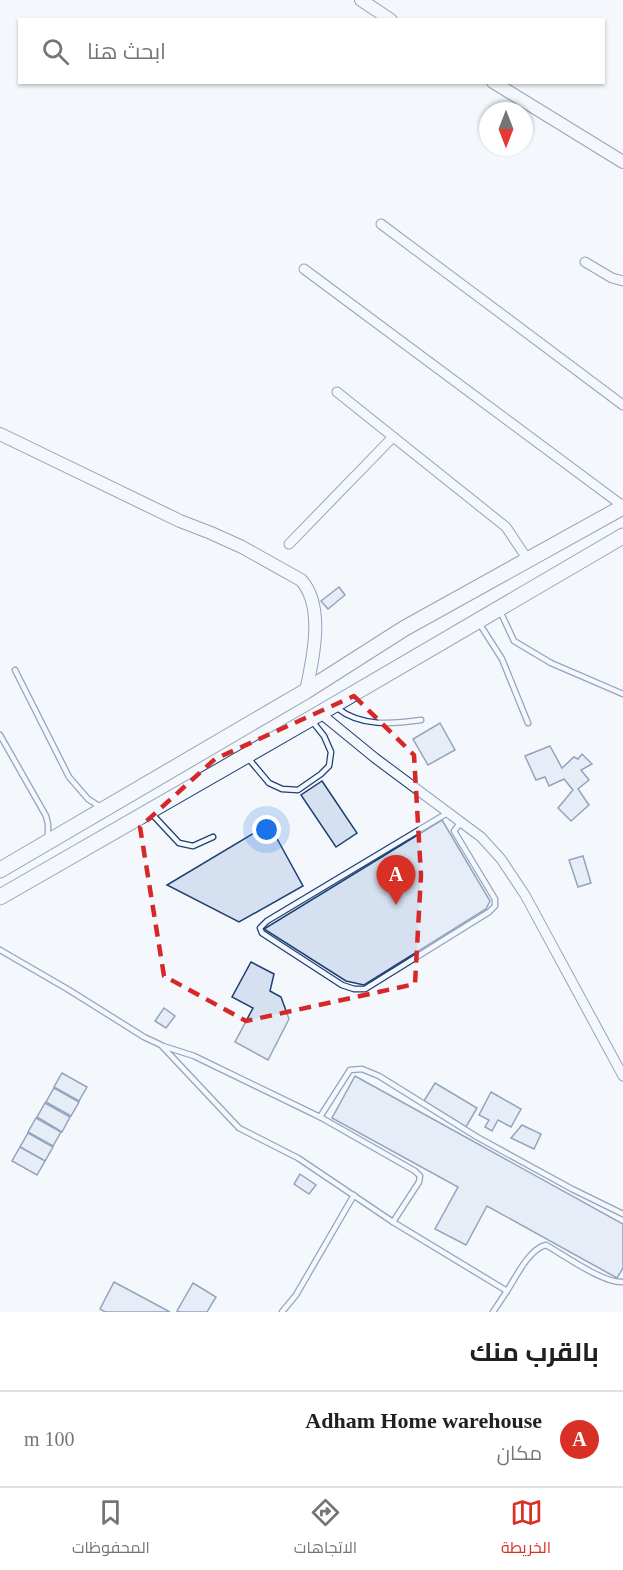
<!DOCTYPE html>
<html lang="ar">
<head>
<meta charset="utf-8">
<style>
	body { margin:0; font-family:"Times New Roman",Cairo,serif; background:#f2f2f2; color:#202124; direction:rtl }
	.compass { position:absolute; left:479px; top:102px; width:54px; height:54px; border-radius:50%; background:#fff; box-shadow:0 2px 4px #0004; rotate:180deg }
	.you { position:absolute; left:267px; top:830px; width:21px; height:21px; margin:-15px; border:4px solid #fff; border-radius:50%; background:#1a73e8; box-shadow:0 0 0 9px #1a73e833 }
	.badge { display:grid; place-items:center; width:39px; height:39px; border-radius:50%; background:#d93025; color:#fff; font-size:20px; font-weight:700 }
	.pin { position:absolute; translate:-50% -50px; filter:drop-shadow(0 2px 3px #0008) }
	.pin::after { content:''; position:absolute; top:32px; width:21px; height:18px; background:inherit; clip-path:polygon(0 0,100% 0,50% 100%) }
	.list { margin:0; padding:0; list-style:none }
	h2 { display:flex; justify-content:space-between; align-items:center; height:78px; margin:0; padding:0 24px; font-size:26px }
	h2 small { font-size:20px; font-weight:400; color:#757577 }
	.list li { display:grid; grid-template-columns:39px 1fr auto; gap:18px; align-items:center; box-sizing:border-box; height:96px; padding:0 24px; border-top:2px solid #e0e0e0 }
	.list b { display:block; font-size:22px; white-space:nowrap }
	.list p { margin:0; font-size:20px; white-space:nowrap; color:#757577 }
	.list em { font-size:20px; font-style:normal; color:#757577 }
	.icon { flex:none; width:33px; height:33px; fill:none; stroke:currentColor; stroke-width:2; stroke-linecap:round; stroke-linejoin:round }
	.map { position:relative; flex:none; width:623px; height:1312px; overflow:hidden; direction:ltr }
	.search { position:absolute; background:#fff; box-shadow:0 2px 4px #0004; left:18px; right:18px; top:18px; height:66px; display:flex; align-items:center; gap:15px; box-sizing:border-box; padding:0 21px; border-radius:0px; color:#757577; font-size:22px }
	.sheet { height:174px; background:#fff }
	nav { display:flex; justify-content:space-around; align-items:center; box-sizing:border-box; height:84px; border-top:2px solid #e0e0e0; background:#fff; font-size:16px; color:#757577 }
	nav a { display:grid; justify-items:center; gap:3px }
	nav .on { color:#d93025 }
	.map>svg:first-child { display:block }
	.building { fill:#d5e0f0; stroke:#1d3f73; stroke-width:1.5 }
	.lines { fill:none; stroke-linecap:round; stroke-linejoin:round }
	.service-casing { stroke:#1d3f73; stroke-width:7 }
	.minor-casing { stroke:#1d3f73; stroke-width:11 }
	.tertiary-casing { stroke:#1d3f73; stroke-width:14 }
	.trunk-casing { stroke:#1d3f73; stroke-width:17 }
	.service { stroke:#f4f7fb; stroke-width:4.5 }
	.minor { stroke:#f4f7fb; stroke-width:9 }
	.tertiary { stroke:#f4f7fb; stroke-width:12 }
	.trunk { stroke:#f4f7fb; stroke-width:15 }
	.marked { fill:none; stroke:#d62828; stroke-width:4.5; stroke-dasharray:12 8; stroke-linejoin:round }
</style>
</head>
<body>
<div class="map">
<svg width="623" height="1312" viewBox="0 0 623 1312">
	<rect width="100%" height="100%" fill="#f4f7fb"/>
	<g class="building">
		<path d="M339,587L345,595L328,609L321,601Z"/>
		<path d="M440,723L455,750L428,765L413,739Z"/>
		<path d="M550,746L562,768L574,757L578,759L582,754L592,764L581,770L589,780L578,789L589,805L571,821L558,808L573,790L564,779L549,786L545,777L536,780L525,756Z"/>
		<path d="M322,781L357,833L336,847L301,795Z"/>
		<path d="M442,820L490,901L486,909L364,985L346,981L264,929Z"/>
		<path d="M269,824L303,886L239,922L167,885Z"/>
		<path d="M583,856L591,883L578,887L569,860Z"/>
		<path d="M251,962L274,974L270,991L281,997L289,1019L268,1060L235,1042L253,1008L232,997Z"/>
		<path d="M164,1008L175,1016L166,1028L155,1021Z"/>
		<path d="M62,1073L87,1087L79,1101L54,1087Z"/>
		<path d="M355,1076L623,1224V1268L617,1278L487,1206L466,1245L435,1229L458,1187L332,1118Z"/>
		<path d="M435,1083L477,1108L466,1127L424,1101Z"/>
		<path d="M54,1088L79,1102L71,1116L46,1102Z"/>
		<path d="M491,1092L521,1109L511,1127L498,1120L492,1131L485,1127L489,1120L479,1115Z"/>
		<path d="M45,1103L70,1117L62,1132L37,1117Z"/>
		<path d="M36,1118L61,1132L53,1146L28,1132Z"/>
		<path d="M522,1125L541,1134L534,1149L511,1138Z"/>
		<path d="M28,1133L53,1147L45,1161L20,1147Z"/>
		<path d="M20,1147L45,1161L37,1175L12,1161Z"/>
		<path d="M300,1174L316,1185L309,1194L294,1184Z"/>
		<path d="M114,1282L170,1312H105L100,1309Z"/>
		<path d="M193,1283L216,1297L207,1312H180L177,1311Z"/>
	</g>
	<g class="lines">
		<defs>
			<g id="service">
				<path d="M500,611L514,641L551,663L623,694"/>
				<path d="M479,623L502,659L528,723"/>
				<path d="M15,670L69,777L88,799L102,808"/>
				<path d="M337,708C361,727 392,724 421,720"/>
				<path d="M0,735L46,816L48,824V837"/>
				<path d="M248,758L269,783L282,789L298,790L321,774L329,766L331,752L324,736L312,721"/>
				<path d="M449,812L267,921L260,928L262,933L342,985L354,989H365L489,912L495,906V899L454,831L461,822"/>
				<path d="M151,813L179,843L193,846L213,837"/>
				<path d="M0,950L69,990L144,1037L161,1045L239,1128L298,1158L393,1222L507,1291L493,1312"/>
				<path d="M163,1046L194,1056L320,1117L415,1171L420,1176L419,1182L393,1222"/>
				<path d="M320,1117L350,1070L362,1069L379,1076L477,1137L572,1189L623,1214"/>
				<path d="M507,1291C516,1277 529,1249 546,1245C564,1255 604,1284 623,1282"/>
				<path d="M282,1312L296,1295L354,1195"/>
			</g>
			<g id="minor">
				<path d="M381,224L623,405"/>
				<path d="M585,262L612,278L623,281"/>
				<path d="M304,269L623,506"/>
				<path d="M337,392L506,527L528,560"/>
				<path d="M289,544L393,437"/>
				<path d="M320,713L375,758L481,837L501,859L525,895L623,1076"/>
			</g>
			<g id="tertiary">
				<path d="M361,0L391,20"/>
				<path d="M493,82L623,162"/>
				<path d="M0,434L180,521L211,533L242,547L301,580C325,606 313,659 306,691"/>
			</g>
			<g id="trunk">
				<path d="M0,870L306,691L405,628L623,507"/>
				<path d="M0,897L310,719L623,536"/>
			</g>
		</defs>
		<use href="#service" class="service-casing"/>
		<use href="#minor" class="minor-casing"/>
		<use href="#tertiary" class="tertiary-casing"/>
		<use href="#trunk" class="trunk-casing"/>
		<use href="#service" class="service"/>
		<use href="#minor" class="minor"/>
		<use href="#tertiary" class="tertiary"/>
		<use href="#trunk" class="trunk"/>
	</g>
	<path d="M0 0H623V1312H0ZM354,696L414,755L421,875L415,984L246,1021L164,976L140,827L215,759Z" fill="#f4f7fb" fill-opacity=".55" fill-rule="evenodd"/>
	<path class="marked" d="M354,696L414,755L421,875L415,984L246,1021L164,976L140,827L215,759Z"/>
</svg>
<svg class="compass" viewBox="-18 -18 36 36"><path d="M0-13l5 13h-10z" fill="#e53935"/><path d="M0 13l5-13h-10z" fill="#757577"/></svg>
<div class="you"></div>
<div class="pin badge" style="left:396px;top:905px">A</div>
<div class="search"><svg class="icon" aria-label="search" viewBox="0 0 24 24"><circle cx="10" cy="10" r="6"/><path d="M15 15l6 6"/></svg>ابحث هنا</div>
</div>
<section class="sheet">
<h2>بالقرب منك<small></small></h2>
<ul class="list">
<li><span class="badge">A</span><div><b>Adham Home warehouse</b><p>مكان</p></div><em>100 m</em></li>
</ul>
</section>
<nav>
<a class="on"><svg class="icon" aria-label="map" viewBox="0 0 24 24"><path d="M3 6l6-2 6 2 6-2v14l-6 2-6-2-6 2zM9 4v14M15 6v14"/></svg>الخريطة</a>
<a><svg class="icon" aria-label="directions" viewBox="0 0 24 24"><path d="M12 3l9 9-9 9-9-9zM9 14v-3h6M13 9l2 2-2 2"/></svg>الاتجاهات</a>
<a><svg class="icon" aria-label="saved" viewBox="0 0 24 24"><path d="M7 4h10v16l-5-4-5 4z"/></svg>المحفوظات</a>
</nav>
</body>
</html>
